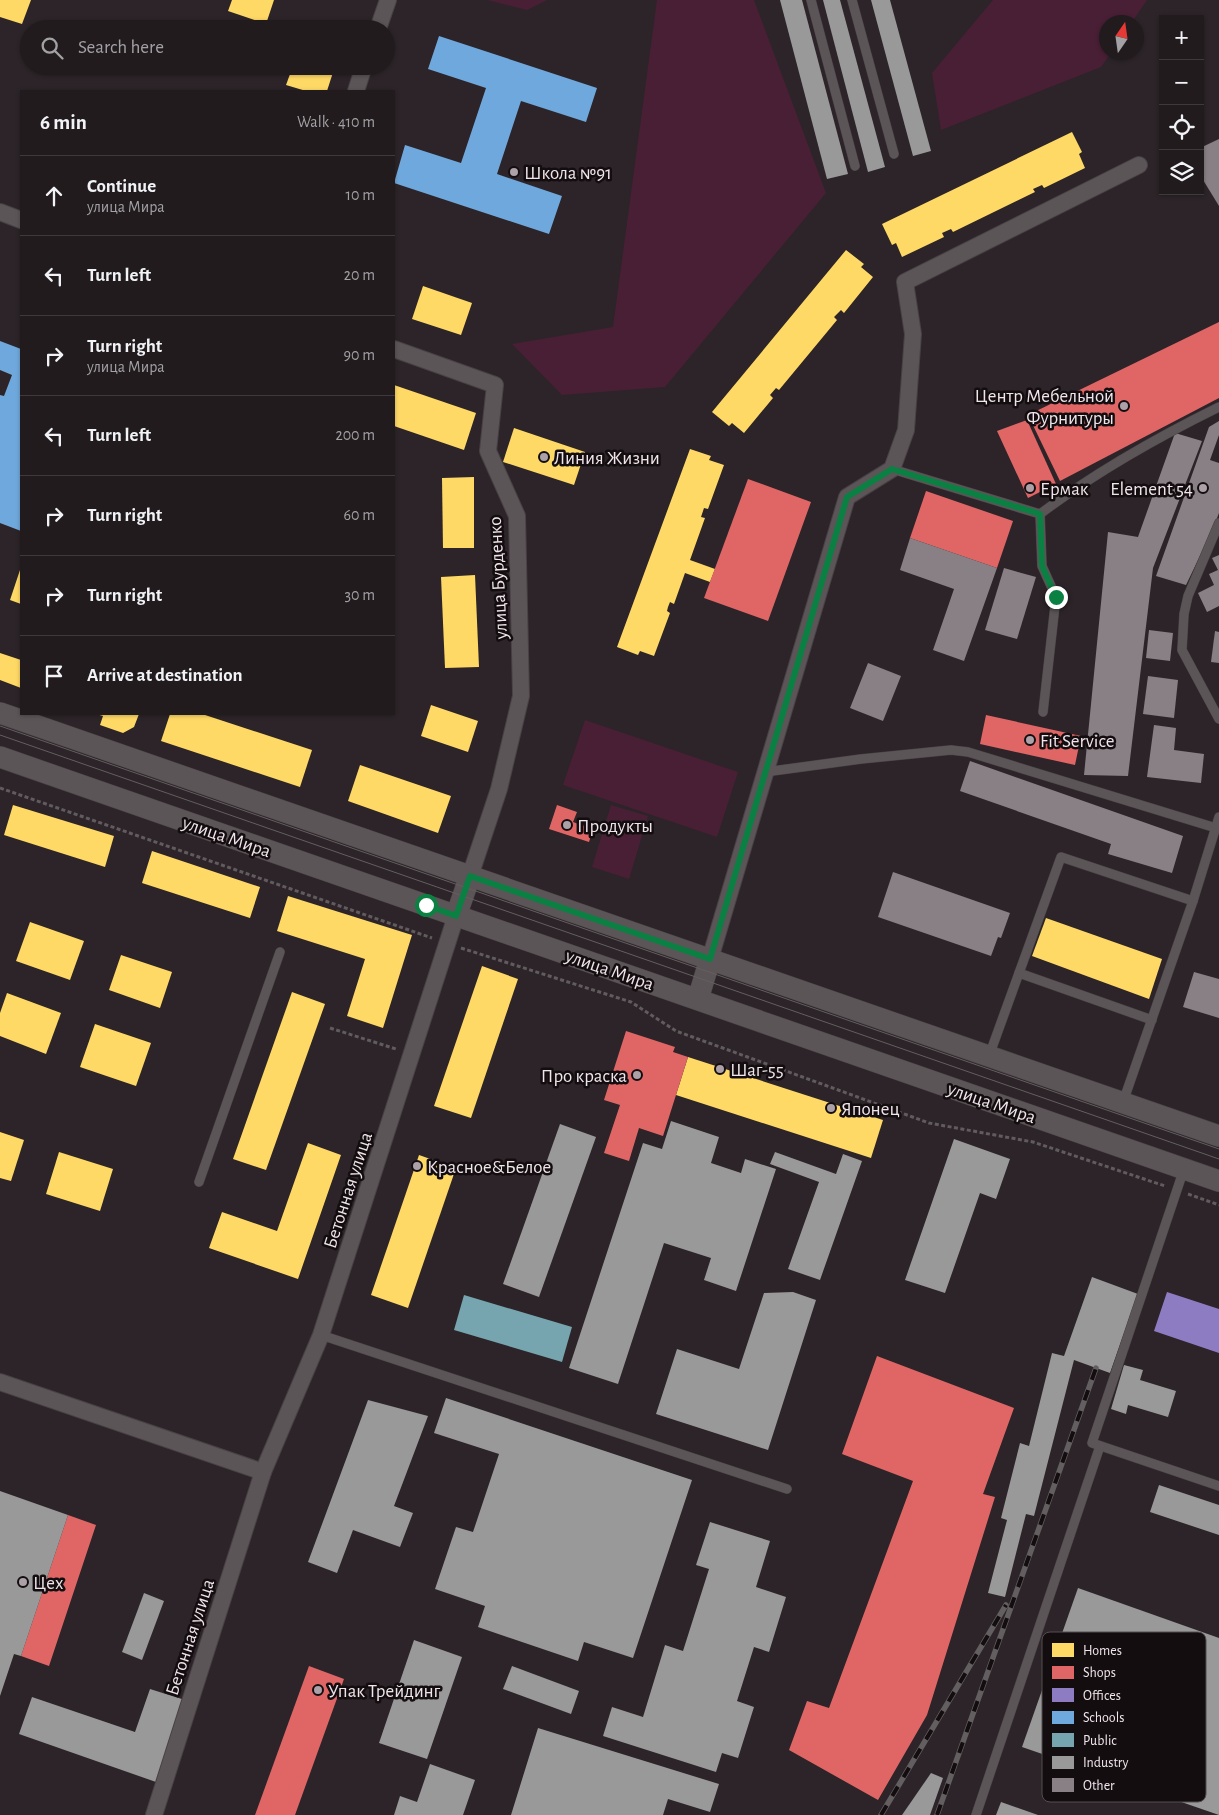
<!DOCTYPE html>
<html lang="en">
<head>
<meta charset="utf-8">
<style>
	body { margin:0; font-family:"Alegreya Sans",sans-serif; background:#2d282b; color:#f1f3f6 }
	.controls { position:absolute; right:15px; top:15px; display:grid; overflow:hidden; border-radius:0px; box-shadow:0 1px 4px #0004 }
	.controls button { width:45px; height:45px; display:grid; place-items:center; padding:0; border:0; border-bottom:1px solid #3e393c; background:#211b1e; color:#f1f3f6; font:25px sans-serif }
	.compass { position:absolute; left:1099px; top:15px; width:45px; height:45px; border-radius:50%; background:#211b1e; box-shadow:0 1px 4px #0004; rotate:13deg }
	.stop { position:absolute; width:15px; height:15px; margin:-11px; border:4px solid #0b8043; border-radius:50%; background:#fff }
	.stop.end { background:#0b8043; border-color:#fff; box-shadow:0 1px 5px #0008 }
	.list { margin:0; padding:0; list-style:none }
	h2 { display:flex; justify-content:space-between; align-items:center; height:65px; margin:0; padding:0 20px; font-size:21px }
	h2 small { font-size:16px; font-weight:400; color:#a2a1a4 }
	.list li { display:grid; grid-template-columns:32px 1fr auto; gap:15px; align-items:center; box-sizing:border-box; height:80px; padding:0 20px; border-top:1px solid #3e393c }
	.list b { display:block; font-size:19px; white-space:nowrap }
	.list p { margin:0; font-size:16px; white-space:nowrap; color:#a2a1a4 }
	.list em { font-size:16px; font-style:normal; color:#a2a1a4 }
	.icon { flex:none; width:28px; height:28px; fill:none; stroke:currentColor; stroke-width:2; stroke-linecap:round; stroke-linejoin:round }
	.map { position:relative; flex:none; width:1219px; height:1815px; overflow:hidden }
	.search { position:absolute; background:#211b1e; box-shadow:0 1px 4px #0004; left:20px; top:20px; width:375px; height:55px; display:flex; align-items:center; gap:12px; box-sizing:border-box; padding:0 18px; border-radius:28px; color:#a2a1a4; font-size:19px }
	.panel { position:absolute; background:#211b1e; box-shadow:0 1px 4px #0004; left:20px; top:90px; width:375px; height:625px; border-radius:0px }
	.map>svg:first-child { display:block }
	.green { fill:#491f35 }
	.homes { fill:#ffd966 }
	.shops { fill:#e06666 }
	.offices { fill:#8e7cc3 }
	.schools { fill:#6fa8dc }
	.public { fill:#76a5af }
	.industry { fill:#999 }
	.building { fill:#888084 }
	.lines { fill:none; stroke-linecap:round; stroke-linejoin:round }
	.service-casing { stroke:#484144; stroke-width:10 }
	.minor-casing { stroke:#484144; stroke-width:18 }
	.tertiary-casing { stroke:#484144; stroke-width:22 }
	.path { stroke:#615b5e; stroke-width:3; stroke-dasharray:4 2.5; stroke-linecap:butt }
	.service { stroke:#5c5558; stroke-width:9 }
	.minor { stroke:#5c5558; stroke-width:16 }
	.tertiary { stroke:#5c5558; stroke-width:21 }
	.tram { stroke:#635e60; stroke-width:1 }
	.rail-casing { stroke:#635e60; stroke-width:5.5 }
	.rail { stroke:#130d10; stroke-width:4; stroke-dasharray:11; stroke-linecap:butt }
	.route { stroke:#0b8043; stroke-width:6 }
	.poi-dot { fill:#aba1a6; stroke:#130d10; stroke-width:2 }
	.labels { text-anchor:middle; stroke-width:5; stroke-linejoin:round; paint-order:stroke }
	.poi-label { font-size:19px; fill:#efe5ea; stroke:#130d10; text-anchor:start }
	.street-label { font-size:19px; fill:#efe5ea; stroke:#130d10 }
	.key { fill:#130d10; stroke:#554e51; stroke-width:1 }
	.key-label { font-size:14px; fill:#efe5ea }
</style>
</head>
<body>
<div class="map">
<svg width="1219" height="1815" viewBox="0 0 1219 1815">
	<rect width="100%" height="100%" fill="#2c2428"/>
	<g class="green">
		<path d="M487,0H547L527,10Z"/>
		<path d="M657,0H754L826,193L665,387L562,395L512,344L613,327Z"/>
		<path d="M993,0H1147L1132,22H1106V52L1111,53L1101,67L941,130L932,73Z"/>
		<path d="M585,720L738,772L717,837L563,785Z"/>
		<path d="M611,805L648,816L629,879L592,867Z"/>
	</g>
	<g class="homes">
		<path d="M0,0H31L22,24L0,17Z"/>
		<path d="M232,0H274L266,24L228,11Z"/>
		<path d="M293,66H335L327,91H306L286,85Z"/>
		<path d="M1072,132L1082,152L1079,154L1085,168L1044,188L1042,185L1033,189L1035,192L953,232L951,229L942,233L944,237L902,257L896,243L892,245L882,224Z"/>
		<path d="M846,250L864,264L861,267L873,277L844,313L841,310L834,317L837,320L779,390L776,388L770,395L773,398L744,433L732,423L729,426L712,412Z"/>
		<path d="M423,286L472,303L461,335L412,319Z"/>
		<path d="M394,385L476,413L464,450L394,426Z"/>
		<path d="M514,428L585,452L574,485L503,462Z"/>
		<path d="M690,449L711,456L709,460L724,465L708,509L704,508L701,517L705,518L690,560L715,569L710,582L685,573L674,604L670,602L668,607L667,611L670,613L654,656L640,651L638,655L617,647Z"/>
		<path d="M474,477V548H443L442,478Z"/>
		<path d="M21,567V604L10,600Z"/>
		<path d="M475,575L479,667L445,668L441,577Z"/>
		<path d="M0,653L21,660V688L0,680Z"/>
		<path d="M431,705L478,721L468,752L421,736Z"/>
		<path d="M96,714H139L134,727L123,733L100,725L103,716Z"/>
		<path d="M170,714H202L312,750L300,787L161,741Z"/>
		<path d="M360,765L451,796L438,833L348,801Z"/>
		<path d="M13,805L114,836L105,867L4,835Z"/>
		<path d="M152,851L260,887L250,918L142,883Z"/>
		<path d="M288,896L412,935L383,1028L347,1016L365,959L277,931Z"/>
		<path d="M1046,918L1162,959L1149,999L1032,956Z"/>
		<path d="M30,922L84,941L70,980L16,961Z"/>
		<path d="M121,955L172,972L160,1008L109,990Z"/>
		<path d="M482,966L518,979L471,1118L434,1106Z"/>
		<path d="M292,992L325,1004L266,1170L233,1159Z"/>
		<path d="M7,993L61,1013L46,1054L0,1036V1013Z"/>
		<path d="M95,1024L151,1043L136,1086L80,1067Z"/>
		<path d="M688,1057L883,1120L871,1158L676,1095Z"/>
		<path d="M0,1132L24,1140L11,1181L0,1178Z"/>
		<path d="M308,1143L341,1155L298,1279L209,1248L222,1212L277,1231Z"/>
		<path d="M59,1152L113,1169L100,1211L46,1194Z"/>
		<path d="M419,1155L456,1168L408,1308L371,1295Z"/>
	</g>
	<g class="shops">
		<path d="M1219,322V398L1060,481L1028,415Z"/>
		<path d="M1027,420L1056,484L1028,498L997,431Z"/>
		<path d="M748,479L811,502L768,621L704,598Z"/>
		<path d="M926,491L1013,521L997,568L910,538Z"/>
		<path d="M986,715L1081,736L1075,765L980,744Z"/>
		<path d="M557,805L577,812L573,822L593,829L589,842L549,829Z"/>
		<path d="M626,1031L675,1047L673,1052L688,1057L663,1136L639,1128L629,1161L604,1153L620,1105L604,1100Z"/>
		<path d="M877,1356L1014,1408L983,1494L995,1497L927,1715L878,1800L789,1750L807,1701L829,1708L913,1481L842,1454Z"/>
		<path d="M68,1515L96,1525L49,1666L21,1656Z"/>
		<path d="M309,1666L344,1679L295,1815H255Z"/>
	</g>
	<path class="offices" d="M1167,1292L1219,1309V1353L1154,1331Z"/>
	<g class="schools">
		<path d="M439,36L597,88L586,122L521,101L497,174L562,196L549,234L394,183L405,145L461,163L486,88L428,69Z"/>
		<path d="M0,341L21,349V531L0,523V395L4,396L12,375L0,370Z"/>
	</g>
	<path class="public" d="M464,1295L572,1327L562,1362L454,1330Z"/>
	<g class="industry">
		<path d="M780,0H802L848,174L827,179Z"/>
		<path d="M823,0H840L885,167L868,172Z"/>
		<path d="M871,0H890L931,151L913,156Z"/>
		<path d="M671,1121L719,1137L711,1163L741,1173L745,1159L776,1169L736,1291L704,1280L711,1258L664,1243L618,1384L569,1368L643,1143L662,1149Z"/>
		<path d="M560,1124L596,1137L539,1297L503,1284Z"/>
		<path d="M954,1139L1010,1159L996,1199L980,1193L945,1293L905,1280Z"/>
		<path d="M775,1152L836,1174L843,1154L862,1161L820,1280L788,1269L819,1182L770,1164Z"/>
		<path d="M1092,1277L1138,1294L1110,1373L1074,1360L1034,1516L1026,1514L1005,1597L988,1593L1007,1520L1001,1518L1020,1443L1029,1446L1052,1353L1064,1356Z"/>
		<path d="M793,1292L816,1300L768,1450L656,1414L677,1349L739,1369L764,1293Z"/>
		<path d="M1124,1365L1143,1370L1140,1380L1176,1391L1168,1417L1128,1405L1126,1414L1111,1409Z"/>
		<path d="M446,1398L692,1480L633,1658L584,1642L578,1661L478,1627L485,1606L435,1589L456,1527L473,1532L499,1454L434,1433Z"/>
		<path d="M368,1400L428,1416L394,1506L413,1513L400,1547L353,1530L337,1573L308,1562Z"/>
		<path d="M1159,1485L1219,1505V1535L1150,1512Z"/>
		<path d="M0,1491L68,1515L21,1656L14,1654L0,1696Z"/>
		<path d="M710,1522L770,1541L756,1587L786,1597L769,1652L754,1647L737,1701L754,1707L738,1758L722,1753L716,1772L603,1736L612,1707L643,1717L665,1645L683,1651L709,1569L696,1565Z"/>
		<path d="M1078,1588L1219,1638V1815L1022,1747Z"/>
		<path d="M144,1593L164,1601L142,1660L122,1652Z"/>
		<path d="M414,1640L462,1657L427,1759L379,1743Z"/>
		<path d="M512,1666L579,1691L571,1714L503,1689Z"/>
		<path d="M150,1689L185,1700L156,1782L19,1734L32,1697L135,1732Z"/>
		<path d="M538,1728L719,1784L710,1812L668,1799L663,1815H511Z"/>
		<path d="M430,1764L475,1780L463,1815H394L400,1796L417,1802Z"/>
		<path d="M931,1773L943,1778L930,1815H902Z"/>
		<path d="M1001,1802L1038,1815H996Z"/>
	</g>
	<g class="building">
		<path d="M1219,139V206L1200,175V148Z"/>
		<path d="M1219,421V435L1210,460L1219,463V513L1212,531L1186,585L1156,576L1209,427Z"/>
		<path d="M1175,433L1202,441L1153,568L1128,776L1084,775L1108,532L1138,537Z"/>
		<path d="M910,538L997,568L964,661L933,650L954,589L900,570Z"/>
		<path d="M1219,555V606L1207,612L1198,593L1214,585L1209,574L1218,570L1212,558Z"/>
		<path d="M1004,568L1036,577L1017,639L985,630Z"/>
		<path d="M1149,630L1173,633L1170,661L1146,658Z"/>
		<path d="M1215,631L1219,632V663L1211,662Z"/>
		<path d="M868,663L901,676L883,721L850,708Z"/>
		<path d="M1148,676L1178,680L1174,718L1143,714Z"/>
		<path d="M1154,725L1176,728L1174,750L1204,754L1201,783L1147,777Z"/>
		<path d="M970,761L1183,836L1172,873L1108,854L1111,844L960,791Z"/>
		<path d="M893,872L1010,913L1001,938L998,937L991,956L878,917Z"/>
		<path d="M1194,972L1219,979V1018L1183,1007Z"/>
	</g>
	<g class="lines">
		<defs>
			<g id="service">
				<path d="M811,0L855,166"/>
				<path d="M852,0L894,154"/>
				<path d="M892,469L1040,514L1042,566L1056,597L1043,712"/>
				<path d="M1040,514C1096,472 1156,438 1219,407"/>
				<path d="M1219,523L1188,596L1184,614L1182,650L1219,719"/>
				<path d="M765,772L861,759L951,750L968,752L1216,828"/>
				<path d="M1193,901L1219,817"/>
				<path d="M1019,973L1152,1020"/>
				<path d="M989,1056L1061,857L1193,901L1123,1102"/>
				<path d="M1184,1169L1092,1443L1219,1486"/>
				<path d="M199,1182L280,952"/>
				<path d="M321,1335L787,1489"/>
				<path d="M976,1815L1100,1446"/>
			</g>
			<g id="minor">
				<path d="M378,29L388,0"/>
				<path d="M356,91L364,66"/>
				<path d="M0,212L21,220"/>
				<path d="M394,349L495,385L488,451L517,516L521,696L499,789L470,876"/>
				<path d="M710,959L847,497L892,469L906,430L913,334L905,282L1139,165"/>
				<path d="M0,1382L263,1472"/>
				<path d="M154,1815L263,1472L321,1335L456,916"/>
			</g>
			<g id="tertiary">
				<path d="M0,713L1219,1136"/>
				<path d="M0,757L1219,1181"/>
				<path d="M456,916L470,876"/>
				<path d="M698,999L710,959"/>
			</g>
		</defs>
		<use href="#service" class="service-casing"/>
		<use href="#minor" class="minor-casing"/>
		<use href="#tertiary" class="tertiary-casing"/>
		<g class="path">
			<path d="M0,788L432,938"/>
			<path d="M461,948L631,1002L676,1031L929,1123L1033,1142L1165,1186"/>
			<path d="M330,1028L396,1049"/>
			<path d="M1188,1194L1219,1205"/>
		</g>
		<use href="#service" class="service"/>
		<use href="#minor" class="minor"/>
		<use href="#tertiary" class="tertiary"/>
		<g class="tram">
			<path d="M0,726L1219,1149"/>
			<path d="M0,735L1219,1159"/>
		</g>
		<defs>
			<g id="rail">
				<path d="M881,1815L1006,1605"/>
				<path d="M937,1815L1096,1368"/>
			</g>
		</defs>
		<use href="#rail" class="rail-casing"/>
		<use href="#rail" class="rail"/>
	</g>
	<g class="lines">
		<path class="route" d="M426,905L456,916L470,876L710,959L847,497L892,469L1040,514L1042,566L1056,597"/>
	</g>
	<g class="poi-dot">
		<circle cx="514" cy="172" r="5"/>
		<circle cx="1124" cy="406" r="5"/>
		<circle cx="544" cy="457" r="5"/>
		<circle cx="1030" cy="488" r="5"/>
		<circle cx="1203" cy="488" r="5"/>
		<circle cx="1030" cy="740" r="5"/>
		<circle cx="567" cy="825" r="5"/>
		<circle cx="720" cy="1069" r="5"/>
		<circle cx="637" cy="1075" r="5"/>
		<circle cx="831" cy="1108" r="5"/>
		<circle cx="417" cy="1166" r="5"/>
		<circle cx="23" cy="1582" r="5"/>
		<circle cx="318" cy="1690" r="5"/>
	</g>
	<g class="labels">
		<g class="poi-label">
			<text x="524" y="179">Школа №91</text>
			<text x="1114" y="402" text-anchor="end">Центр Мебельной<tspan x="1114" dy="22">Фурнитуры</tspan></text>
			<text x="554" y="464">Линия Жизни</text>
			<text x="1040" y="495">Ермак</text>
			<text x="1193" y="495" text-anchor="end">Element 54</text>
			<text x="1040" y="747">Fit Service</text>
			<text x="577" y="832">Продукты</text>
			<text x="730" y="1076">Шаг-55</text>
			<text x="627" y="1082" text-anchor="end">Про краска</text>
			<text x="841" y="1115">Японец</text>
			<text x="427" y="1173">Красное&amp;Белое</text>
			<text x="33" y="1589">Цех</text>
			<text x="328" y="1697">Упак Трейдинг</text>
		</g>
		<g class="street-label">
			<text transform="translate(497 578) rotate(-93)" y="7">улица Бурденко</text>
			<text transform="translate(227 836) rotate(19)" y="7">улица Мира</text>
			<text transform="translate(610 969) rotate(19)" y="7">улица Мира</text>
			<text transform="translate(992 1102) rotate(19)" y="7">улица Мира</text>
			<text transform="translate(347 1190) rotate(-72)" y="7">Бетонная улица</text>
			<text transform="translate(189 1637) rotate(-72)" y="7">Бетонная улица</text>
		</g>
	</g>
	<rect x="1042" y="1632" width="164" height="170" rx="8" class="key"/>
	<rect x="1052" y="1643" width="22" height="14" fill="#ffd966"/>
	<rect x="1052" y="1666" width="22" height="13" fill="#e06666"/>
	<rect x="1052" y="1688" width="22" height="14" fill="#8e7cc3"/>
	<rect x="1052" y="1711" width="22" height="13" fill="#6fa8dc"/>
	<rect x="1052" y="1733" width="22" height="14" fill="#76a5af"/>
	<rect x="1052" y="1756" width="22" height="13" fill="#999"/>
	<rect x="1052" y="1778" width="22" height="14" fill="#888084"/>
	<g class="key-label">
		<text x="1083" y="1655">Homes</text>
		<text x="1083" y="1677">Shops</text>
		<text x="1083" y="1700">Offices</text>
		<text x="1083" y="1722">Schools</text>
		<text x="1083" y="1745">Public</text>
		<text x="1083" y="1767">Industry</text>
		<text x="1083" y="1790">Other</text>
	</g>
</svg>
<div class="controls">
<button>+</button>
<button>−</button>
<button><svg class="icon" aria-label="locate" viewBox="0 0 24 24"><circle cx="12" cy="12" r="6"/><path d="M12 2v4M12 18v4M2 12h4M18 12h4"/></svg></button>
<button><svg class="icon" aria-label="layers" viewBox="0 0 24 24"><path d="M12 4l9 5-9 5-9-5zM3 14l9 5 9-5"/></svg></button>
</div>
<svg class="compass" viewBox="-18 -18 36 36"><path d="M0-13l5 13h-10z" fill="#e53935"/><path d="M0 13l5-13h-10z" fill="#a2a1a4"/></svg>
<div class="stop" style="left:426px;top:905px"></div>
<div class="stop end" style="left:1056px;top:597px"></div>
<div class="search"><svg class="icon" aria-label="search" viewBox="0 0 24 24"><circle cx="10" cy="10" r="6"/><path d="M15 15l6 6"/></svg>Search here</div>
<section class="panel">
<h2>6 min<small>Walk · 410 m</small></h2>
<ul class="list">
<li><svg class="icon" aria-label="ahead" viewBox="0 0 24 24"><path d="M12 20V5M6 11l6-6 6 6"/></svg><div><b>Continue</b><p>улица Мира</p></div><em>10 m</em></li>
<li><svg class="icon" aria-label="left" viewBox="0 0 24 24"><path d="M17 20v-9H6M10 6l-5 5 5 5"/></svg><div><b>Turn left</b></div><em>20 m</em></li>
<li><svg class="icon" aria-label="right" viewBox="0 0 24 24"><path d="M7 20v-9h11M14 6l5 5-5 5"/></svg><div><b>Turn right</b><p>улица Мира</p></div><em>90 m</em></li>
<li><svg class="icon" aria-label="left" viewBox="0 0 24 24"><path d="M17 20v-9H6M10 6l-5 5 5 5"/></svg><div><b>Turn left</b></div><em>200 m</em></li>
<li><svg class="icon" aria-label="right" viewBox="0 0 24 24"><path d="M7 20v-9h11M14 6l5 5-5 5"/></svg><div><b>Turn right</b></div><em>60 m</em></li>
<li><svg class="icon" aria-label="right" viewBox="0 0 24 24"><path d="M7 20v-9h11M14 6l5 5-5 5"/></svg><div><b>Turn right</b></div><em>30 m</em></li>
<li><svg class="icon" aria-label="arrive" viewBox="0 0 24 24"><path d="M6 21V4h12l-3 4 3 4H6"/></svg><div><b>Arrive at destination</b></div></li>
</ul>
</section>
</div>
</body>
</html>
